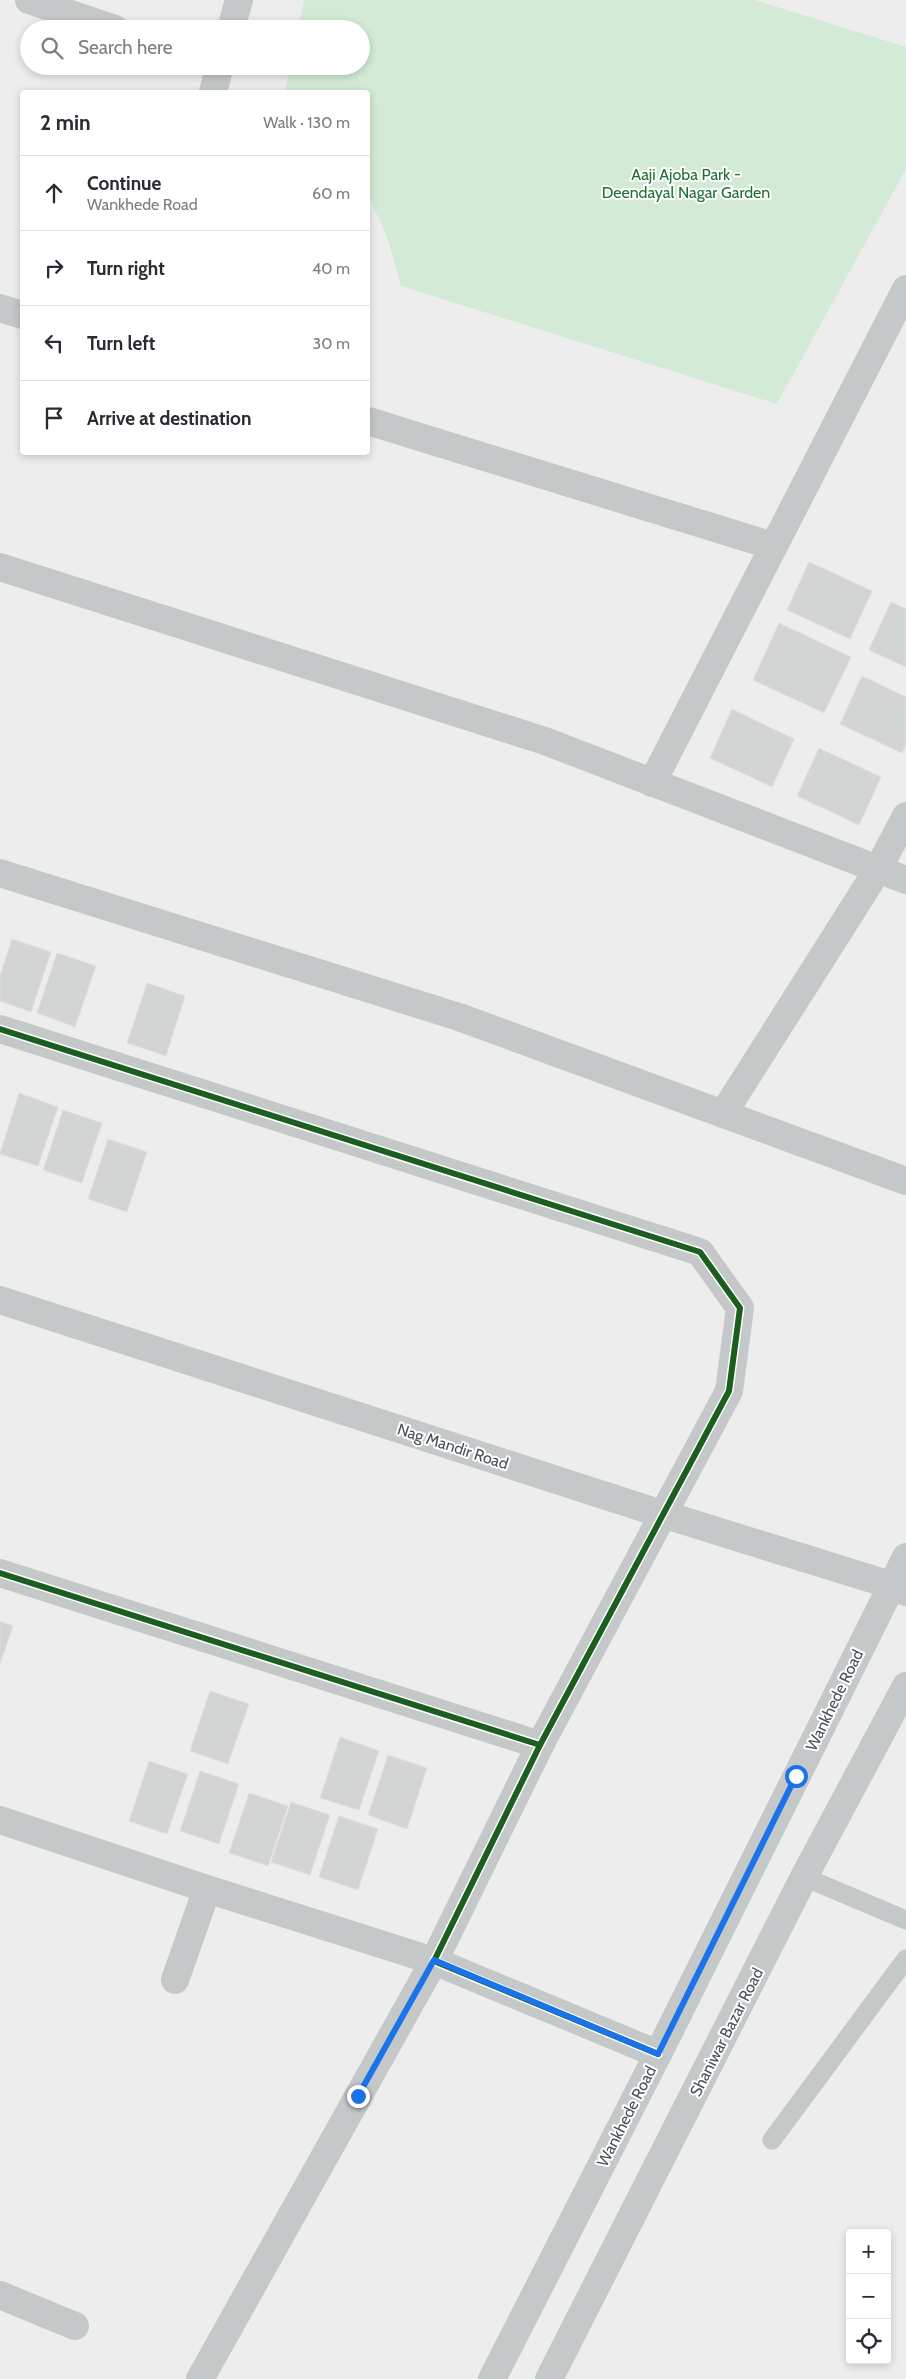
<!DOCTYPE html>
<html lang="en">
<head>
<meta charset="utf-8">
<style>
	body { margin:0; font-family:Cabin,sans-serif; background:#f7f7f7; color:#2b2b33 }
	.controls { position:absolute; right:15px; bottom:15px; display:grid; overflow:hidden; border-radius:5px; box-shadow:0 2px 8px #0003 }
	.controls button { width:45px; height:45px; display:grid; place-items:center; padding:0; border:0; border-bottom:1px solid #e1e1e2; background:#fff; color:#2b2b33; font:25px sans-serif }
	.stop { position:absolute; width:15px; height:15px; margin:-11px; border:4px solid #1a73e8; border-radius:50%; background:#fff }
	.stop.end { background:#1a73e8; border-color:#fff; box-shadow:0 1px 5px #0008 }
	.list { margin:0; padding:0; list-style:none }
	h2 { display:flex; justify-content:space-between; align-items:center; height:65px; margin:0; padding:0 20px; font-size:21px }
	h2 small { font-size:16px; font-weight:400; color:#7c7c81 }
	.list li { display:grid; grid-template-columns:32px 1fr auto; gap:15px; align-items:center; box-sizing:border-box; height:75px; padding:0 20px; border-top:1px solid #e1e1e2 }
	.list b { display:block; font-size:19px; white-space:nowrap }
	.list p { margin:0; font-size:16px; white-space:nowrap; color:#7c7c81 }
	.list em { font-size:16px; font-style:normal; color:#7c7c81 }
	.icon { flex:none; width:28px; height:28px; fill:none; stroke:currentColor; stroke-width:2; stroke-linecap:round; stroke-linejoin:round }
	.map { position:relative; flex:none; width:906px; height:2379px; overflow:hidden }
	.search { position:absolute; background:#fff; box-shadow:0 2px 8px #0003; left:20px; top:20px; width:350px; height:55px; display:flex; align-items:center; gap:12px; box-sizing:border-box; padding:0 18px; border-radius:28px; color:#7c7c81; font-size:19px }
	.panel { position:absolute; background:#fff; box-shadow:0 2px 8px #0003; left:20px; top:90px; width:350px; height:365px; border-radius:5px }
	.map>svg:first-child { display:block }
	.green { fill:#d3ebd6 }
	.building { fill:#d3d5d5; stroke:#dedfe0 }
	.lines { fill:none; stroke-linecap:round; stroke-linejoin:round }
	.lane { stroke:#c4c8c8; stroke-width:19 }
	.street { stroke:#c4c8c8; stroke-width:28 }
	.secondary { stroke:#c4c8c8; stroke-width:28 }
	.cycleway-casing { stroke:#fff; stroke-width:9 }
	.cycleway { stroke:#1b5e20; stroke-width:6 }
	.route { stroke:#1a73e8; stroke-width:6 }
	.labels { text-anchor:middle; stroke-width:4; stroke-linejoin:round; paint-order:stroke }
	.park-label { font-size:16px; fill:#1f7034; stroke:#fff }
	.street-label { font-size:16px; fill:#465357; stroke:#fff }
</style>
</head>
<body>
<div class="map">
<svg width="906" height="2379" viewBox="0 0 906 2379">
	<rect width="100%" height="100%" fill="#ededed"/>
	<path class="green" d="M304,0H755L906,47V169L777,404L401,286L388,240L368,194V92H285L290,66H361V29H298Z"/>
	<g class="building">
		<path d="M809,562L872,591L850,639L787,610Z"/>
		<path d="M891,602L906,609V667L869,650Z"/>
		<path d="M779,623L851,657L824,713L753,680Z"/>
		<path d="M862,676L906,697V745L902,753L840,724Z"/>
		<path d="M732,709L794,739L772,787L710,758Z"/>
		<path d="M819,748L881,777L859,825L797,796Z"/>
		<path d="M12,939L51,952L31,1012L0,1001V976Z"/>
		<path d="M57,953L96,966L75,1027L37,1013Z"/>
		<path d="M147,983L185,996L166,1056L127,1043Z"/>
		<path d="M19,1093L58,1107L38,1166L0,1154Z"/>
		<path d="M63,1110L102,1123L82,1183L43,1170Z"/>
		<path d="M108,1139L147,1152L127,1212L88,1199Z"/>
		<path d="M0,1621L13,1626L0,1664Z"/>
		<path d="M210,1691L249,1704L228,1764L190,1751Z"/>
		<path d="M340,1737L379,1751L359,1810L320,1798Z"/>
		<path d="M388,1755L427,1768L407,1829L368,1815Z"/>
		<path d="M149,1761L188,1774L167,1834L129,1821Z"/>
		<path d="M200,1771L239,1784L219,1844L180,1831Z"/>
		<path d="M249,1793L288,1806L268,1866L229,1853Z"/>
		<path d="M291,1802L330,1815L310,1875L271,1862Z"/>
		<path d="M339,1816L378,1829L358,1890L319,1877Z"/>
	</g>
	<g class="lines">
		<g class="lane">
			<path d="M804,1877L906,1920"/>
			<path d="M772,2140L906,1959"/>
		</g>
		<g class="street">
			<path d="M29,0L115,29"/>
			<path d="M231,29L239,0"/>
			<path d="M213,92L220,66"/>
			<path d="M0,308L22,315"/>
			<path d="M368,421L773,546"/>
			<path d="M0,567L545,741L906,880"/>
			<path d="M652,783L906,289"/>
			<path d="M0,873L459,1017L906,1181"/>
			<path d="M0,1029L700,1252L740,1308L729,1391L540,1745"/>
			<path d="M723,1114L877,871L906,816"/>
			<path d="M0,1573L540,1745L434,1961L658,2054"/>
			<path d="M0,1820L207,1889L434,1961L200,2379"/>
			<path d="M175,1980L207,1889"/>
			<path d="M0,2295L75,2326"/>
		</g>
		<g class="secondary">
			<path d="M0,1300L662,1514L891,1585L906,1592"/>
			<path d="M492,2379L658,2054L906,1557"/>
			<path d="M549,2379L804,1877L906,1686"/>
		</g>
		<defs>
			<g id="cycleway">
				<path d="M0,1029L700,1252L740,1308L729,1391L540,1745"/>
				<path d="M0,1573L540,1745L434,1961L658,2054"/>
			</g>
		</defs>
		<use href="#cycleway" class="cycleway-casing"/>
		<use href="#cycleway" class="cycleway"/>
	</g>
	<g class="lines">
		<path class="route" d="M358,2096L434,1960L658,2054L796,1776"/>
	</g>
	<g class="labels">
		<g class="park-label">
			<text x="686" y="180">Aaji Ajoba Park -<tspan x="686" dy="18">Deendayal Nagar Garden</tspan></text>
		</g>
		<g class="street-label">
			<text transform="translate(453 1446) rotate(18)" y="6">Nag Mandir Road</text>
			<text transform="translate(834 1700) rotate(-64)" y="6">Wankhede Road</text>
			<text transform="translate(726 2032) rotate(-63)" y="6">Shaniwar Bazar Road</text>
			<text transform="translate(626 2116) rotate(-63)" y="6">Wankhede Road</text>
		</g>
	</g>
</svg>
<div class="controls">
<button>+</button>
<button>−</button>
<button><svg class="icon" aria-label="locate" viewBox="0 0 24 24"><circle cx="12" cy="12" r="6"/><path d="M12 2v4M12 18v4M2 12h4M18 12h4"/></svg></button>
</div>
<div class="stop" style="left:796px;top:1776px"></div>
<div class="stop end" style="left:358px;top:2096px"></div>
<div class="search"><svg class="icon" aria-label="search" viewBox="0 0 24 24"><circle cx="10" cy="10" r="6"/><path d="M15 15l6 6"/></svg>Search here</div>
<section class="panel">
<h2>2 min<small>Walk · 130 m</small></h2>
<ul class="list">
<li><svg class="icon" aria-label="ahead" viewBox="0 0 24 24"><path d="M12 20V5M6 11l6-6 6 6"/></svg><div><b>Continue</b><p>Wankhede Road</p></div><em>60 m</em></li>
<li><svg class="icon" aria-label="right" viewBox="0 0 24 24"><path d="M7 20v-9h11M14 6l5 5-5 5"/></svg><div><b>Turn right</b></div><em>40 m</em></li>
<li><svg class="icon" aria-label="left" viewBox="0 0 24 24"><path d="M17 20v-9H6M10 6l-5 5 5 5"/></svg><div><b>Turn left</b></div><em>30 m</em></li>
<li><svg class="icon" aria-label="arrive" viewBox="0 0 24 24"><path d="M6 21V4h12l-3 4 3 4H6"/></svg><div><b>Arrive at destination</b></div></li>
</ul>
</section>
</div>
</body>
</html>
